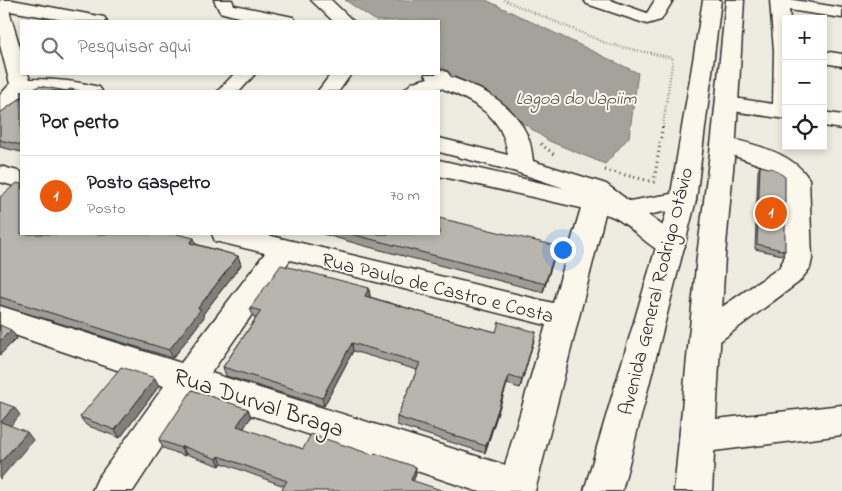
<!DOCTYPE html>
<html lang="pt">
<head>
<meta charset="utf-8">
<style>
	body { margin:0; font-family:"Indie Flower",sans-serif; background:#f6f6f6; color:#202124 }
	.controls { position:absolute; right:15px; top:15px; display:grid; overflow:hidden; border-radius:0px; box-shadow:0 2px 8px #0003 }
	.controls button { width:45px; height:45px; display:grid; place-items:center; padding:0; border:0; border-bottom:1px solid #e0e0e0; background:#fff; color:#202124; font:25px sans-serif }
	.you { position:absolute; left:562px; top:249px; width:18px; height:18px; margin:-12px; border:4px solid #fff; border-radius:50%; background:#1a73e8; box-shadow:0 0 0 8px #1a73e833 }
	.badge { display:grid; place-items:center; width:32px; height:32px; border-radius:50%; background:#ea580c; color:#fff; font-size:16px; font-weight:700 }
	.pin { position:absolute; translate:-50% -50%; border:2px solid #fff; box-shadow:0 1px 5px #0006 }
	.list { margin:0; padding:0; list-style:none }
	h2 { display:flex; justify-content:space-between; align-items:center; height:65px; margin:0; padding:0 20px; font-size:21px }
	h2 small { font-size:16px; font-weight:400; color:#757577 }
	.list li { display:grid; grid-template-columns:32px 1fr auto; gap:15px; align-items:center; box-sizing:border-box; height:80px; padding:0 20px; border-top:1px solid #e0e0e0 }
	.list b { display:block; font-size:19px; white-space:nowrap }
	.list p { margin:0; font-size:16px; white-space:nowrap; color:#757577 }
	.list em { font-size:16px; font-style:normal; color:#757577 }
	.icon { flex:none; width:28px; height:28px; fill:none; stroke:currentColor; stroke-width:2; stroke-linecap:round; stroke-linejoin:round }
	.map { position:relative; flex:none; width:842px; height:491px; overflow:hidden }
	.search { position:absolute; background:#fff; box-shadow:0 2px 8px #0003; left:20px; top:20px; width:420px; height:55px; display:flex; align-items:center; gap:12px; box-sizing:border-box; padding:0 18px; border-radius:0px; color:#757577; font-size:19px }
	.panel { position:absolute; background:#fff; box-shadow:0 2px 8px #0003; left:20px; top:90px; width:420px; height:145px; border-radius:0px }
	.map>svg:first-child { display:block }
	.water { fill:#a4a29a; stroke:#74726e }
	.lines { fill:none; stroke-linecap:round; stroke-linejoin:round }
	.minor-casing { stroke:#2b2b2b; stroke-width:3 }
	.major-casing { stroke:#2b2b2b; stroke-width:3 }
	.path-far1 { stroke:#2b2b2b; stroke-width:2.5; stroke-dasharray:0.5 2.5; stroke-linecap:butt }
	.path { stroke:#2b2b2b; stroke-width:3; stroke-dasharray:1 4; stroke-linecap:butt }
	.minor { fill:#fbf7ec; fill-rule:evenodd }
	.major { fill:#fbf7ec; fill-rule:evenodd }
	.wall { fill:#9e9c96; stroke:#2b2b2b }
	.shaded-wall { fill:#817f7a; stroke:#2b2b2b }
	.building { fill:#b8b5ae; stroke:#2b2b2b }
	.labels { text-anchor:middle; stroke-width:4; stroke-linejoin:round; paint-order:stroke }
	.far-water-label { font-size:18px; font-style:italic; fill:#555552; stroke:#fbf7ec }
	.street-label { font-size:20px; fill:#2b2b2b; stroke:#fbf7ec }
	.near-street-label { font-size:24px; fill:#2b2b2b; stroke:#fbf7ec }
</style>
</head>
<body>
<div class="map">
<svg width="842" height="491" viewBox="0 0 842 491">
	<rect width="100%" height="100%" fill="#eeebe0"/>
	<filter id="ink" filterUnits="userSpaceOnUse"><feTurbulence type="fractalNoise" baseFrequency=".02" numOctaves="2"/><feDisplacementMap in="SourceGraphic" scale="10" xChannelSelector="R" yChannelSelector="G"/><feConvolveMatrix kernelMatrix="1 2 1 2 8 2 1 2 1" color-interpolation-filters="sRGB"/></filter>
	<g filter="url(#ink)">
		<path class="water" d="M345,0H486L638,73L629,137L605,164L549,141L439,65V21H376Z"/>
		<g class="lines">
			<defs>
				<g id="minor">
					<path d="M0,0H12L104,17L107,21H69L10,11V14L21,51V74H28L30,79C53,79 77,81 99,87L102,91H21V97L8,113L0,115V95L10,84L0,45Z"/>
					<path d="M214,0H232L234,5L293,17L296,21C270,23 245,20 220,12Z"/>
					<path d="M311,0H331L353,21H333Z"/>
					<path d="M584,0H610L647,13L655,0H673L661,20L647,24L587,4Z"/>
					<path d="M770,0H794L842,8V18L789,10L790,19H786V119L719,109L716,104L719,99L727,97L773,104L774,51Z"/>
					<path d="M823,51L842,54V66L823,63Z"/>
					<path d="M439,69L447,72L451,77C481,88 513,103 527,135C531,143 532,153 533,161L606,184L629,201L683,192L692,194L696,200L692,206L648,215L681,239L685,246L681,253C652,261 634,221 605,214L535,491H476L195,396L133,491H92L98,478L164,386L0,330V306L181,363L265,253L215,241L212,234H263L553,303L581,208L439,176V160L564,188L513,171L439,152V138L508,155C503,116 476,102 441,88L426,91H403L413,82L428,78L425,74H439ZM290,260L546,325L505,465L211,373Z"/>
					<path d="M234,74H255L240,91H218Z"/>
					<path d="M331,74H351L339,91H318Z"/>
					<path d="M823,112L842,115V129L823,126Z"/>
					<path d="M723,137C753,144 792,152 809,179L812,259L810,268L799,282L716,344L705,347L694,344L689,335L694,326L779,268L784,259L785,180L766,167L715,149L711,144L715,139Z"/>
					<path d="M0,166L21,172V188L0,182Z"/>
					<path d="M842,405V435L698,453L686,448L680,437L686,426L698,421Z"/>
				</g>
				<g id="major">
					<path d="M703,0H721L696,200L622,491H584L670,200Z"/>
					<path d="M726,0H744L736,137L725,256L712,491H674L697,256L712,137Z"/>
				</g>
			</defs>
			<use href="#minor" class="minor-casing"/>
			<use href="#major" class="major-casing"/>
			<path class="path-far1" d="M504,0L608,44L673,58L663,125"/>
			<g class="path">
				<path d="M541,144L556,156"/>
				<path d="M605,170L654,182L663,124"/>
			</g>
			<use href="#minor" class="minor"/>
			<use href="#major" class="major"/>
		</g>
		<g class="wall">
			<path d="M21,98V152L0,147V113Z"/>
			<path d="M760,166L785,251L782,255L755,249L758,171Z"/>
			<path d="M0,197L21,234L196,244L238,256L241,265L203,314L204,317L173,358L0,305Z"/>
			<path d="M323,234H439L557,246L555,255L543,292L365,246Z"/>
			<path d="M369,288L370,297L441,318L496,332L534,340L520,388L507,384L485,453L397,425V417L417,370L353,351L324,406L226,376L223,367L256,318L253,316L250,308Z"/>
			<path d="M159,386L120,438L86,425L80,417Z"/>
			<path d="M248,409L251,417L243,429L303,449L416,474L413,481L284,486L222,463L220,466L186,454L185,456L163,448L159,440Z"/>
		</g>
		<g class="shaded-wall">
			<path d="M194,238L197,247L190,243Z"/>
			<path d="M557,246L555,255L543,292L545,284Z"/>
			<path d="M238,256L241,265L203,314L204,317L173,358L169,350L198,308Z"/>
			<path d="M369,288L370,297L366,304L365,296Z"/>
			<path d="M11,330L17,338L0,355V341Z"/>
			<path d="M536,332L534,340L520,388L522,380Z"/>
			<path d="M352,343L353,351L324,406L322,398Z"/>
			<path d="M509,376L507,384L485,453L486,446Z"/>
			<path d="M155,378L159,386L120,438L115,430Z"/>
			<path d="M14,407L20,415L7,430L1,422Z"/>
			<path d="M248,409L251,417L240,434L237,426Z"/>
			<path d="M27,432L33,440L0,479V463Z"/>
			<path d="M182,446L186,454L185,456L181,448Z"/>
			<path d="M219,456L222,463L220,466L217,459Z"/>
			<path d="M416,467V474L411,487V480Z"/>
		</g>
		<g class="building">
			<path d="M39,86L67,91H31Z"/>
			<path d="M70,89L80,91H67Z"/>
			<path d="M21,98V145L0,140V113Z"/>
			<path d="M760,166L774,169L785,177V251L757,244Z"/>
			<path d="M17,183L21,184V234H177L194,238L190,243L238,256L198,308L201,309L169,350L0,297V197Z"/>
			<path d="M439,218L557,246L545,284L351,234H439Z"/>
			<path d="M281,265L369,288L365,296L441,318L496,332L499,322L536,332L522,380L509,376L486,446L397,417L420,363L352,343L322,398L223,367L261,311L250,308Z"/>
			<path d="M0,325L11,330L0,341Z"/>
			<path d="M121,367L155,378L115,430L80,417Z"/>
			<path d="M192,390L248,409L237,426L303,449L311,434L373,455L375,453L416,467L411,480L444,491H281L287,481L219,456L217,459L182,446L181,448L159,440Z"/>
			<path d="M0,402L14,407L1,422L27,432L0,463Z"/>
		</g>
	</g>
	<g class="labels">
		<g class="far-water-label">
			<text x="576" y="104">Lagoa do Japiim</text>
		</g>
		<g class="street-label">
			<text transform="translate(438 287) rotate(14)" y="7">Rua Paulo de Castro e Costa</text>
			<text transform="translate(655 291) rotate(-76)" y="7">Avenida General Rodrigo Otávio</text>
		</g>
		<g class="near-street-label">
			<text transform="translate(259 402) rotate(18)" y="8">Rua Durval Braga</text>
		</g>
	</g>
</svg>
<div class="controls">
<button>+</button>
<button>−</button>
<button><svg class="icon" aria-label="locate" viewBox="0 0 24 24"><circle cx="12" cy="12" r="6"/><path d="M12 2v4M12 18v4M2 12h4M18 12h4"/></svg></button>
</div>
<div class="you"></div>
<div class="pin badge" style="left:771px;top:213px">1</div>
<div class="search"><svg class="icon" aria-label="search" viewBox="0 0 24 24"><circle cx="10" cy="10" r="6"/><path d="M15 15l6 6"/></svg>Pesquisar aqui</div>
<section class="panel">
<h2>Por perto<small></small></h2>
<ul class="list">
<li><span class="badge">1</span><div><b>Posto Gaspetro</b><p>Posto</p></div><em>70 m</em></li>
</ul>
</section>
</div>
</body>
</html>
